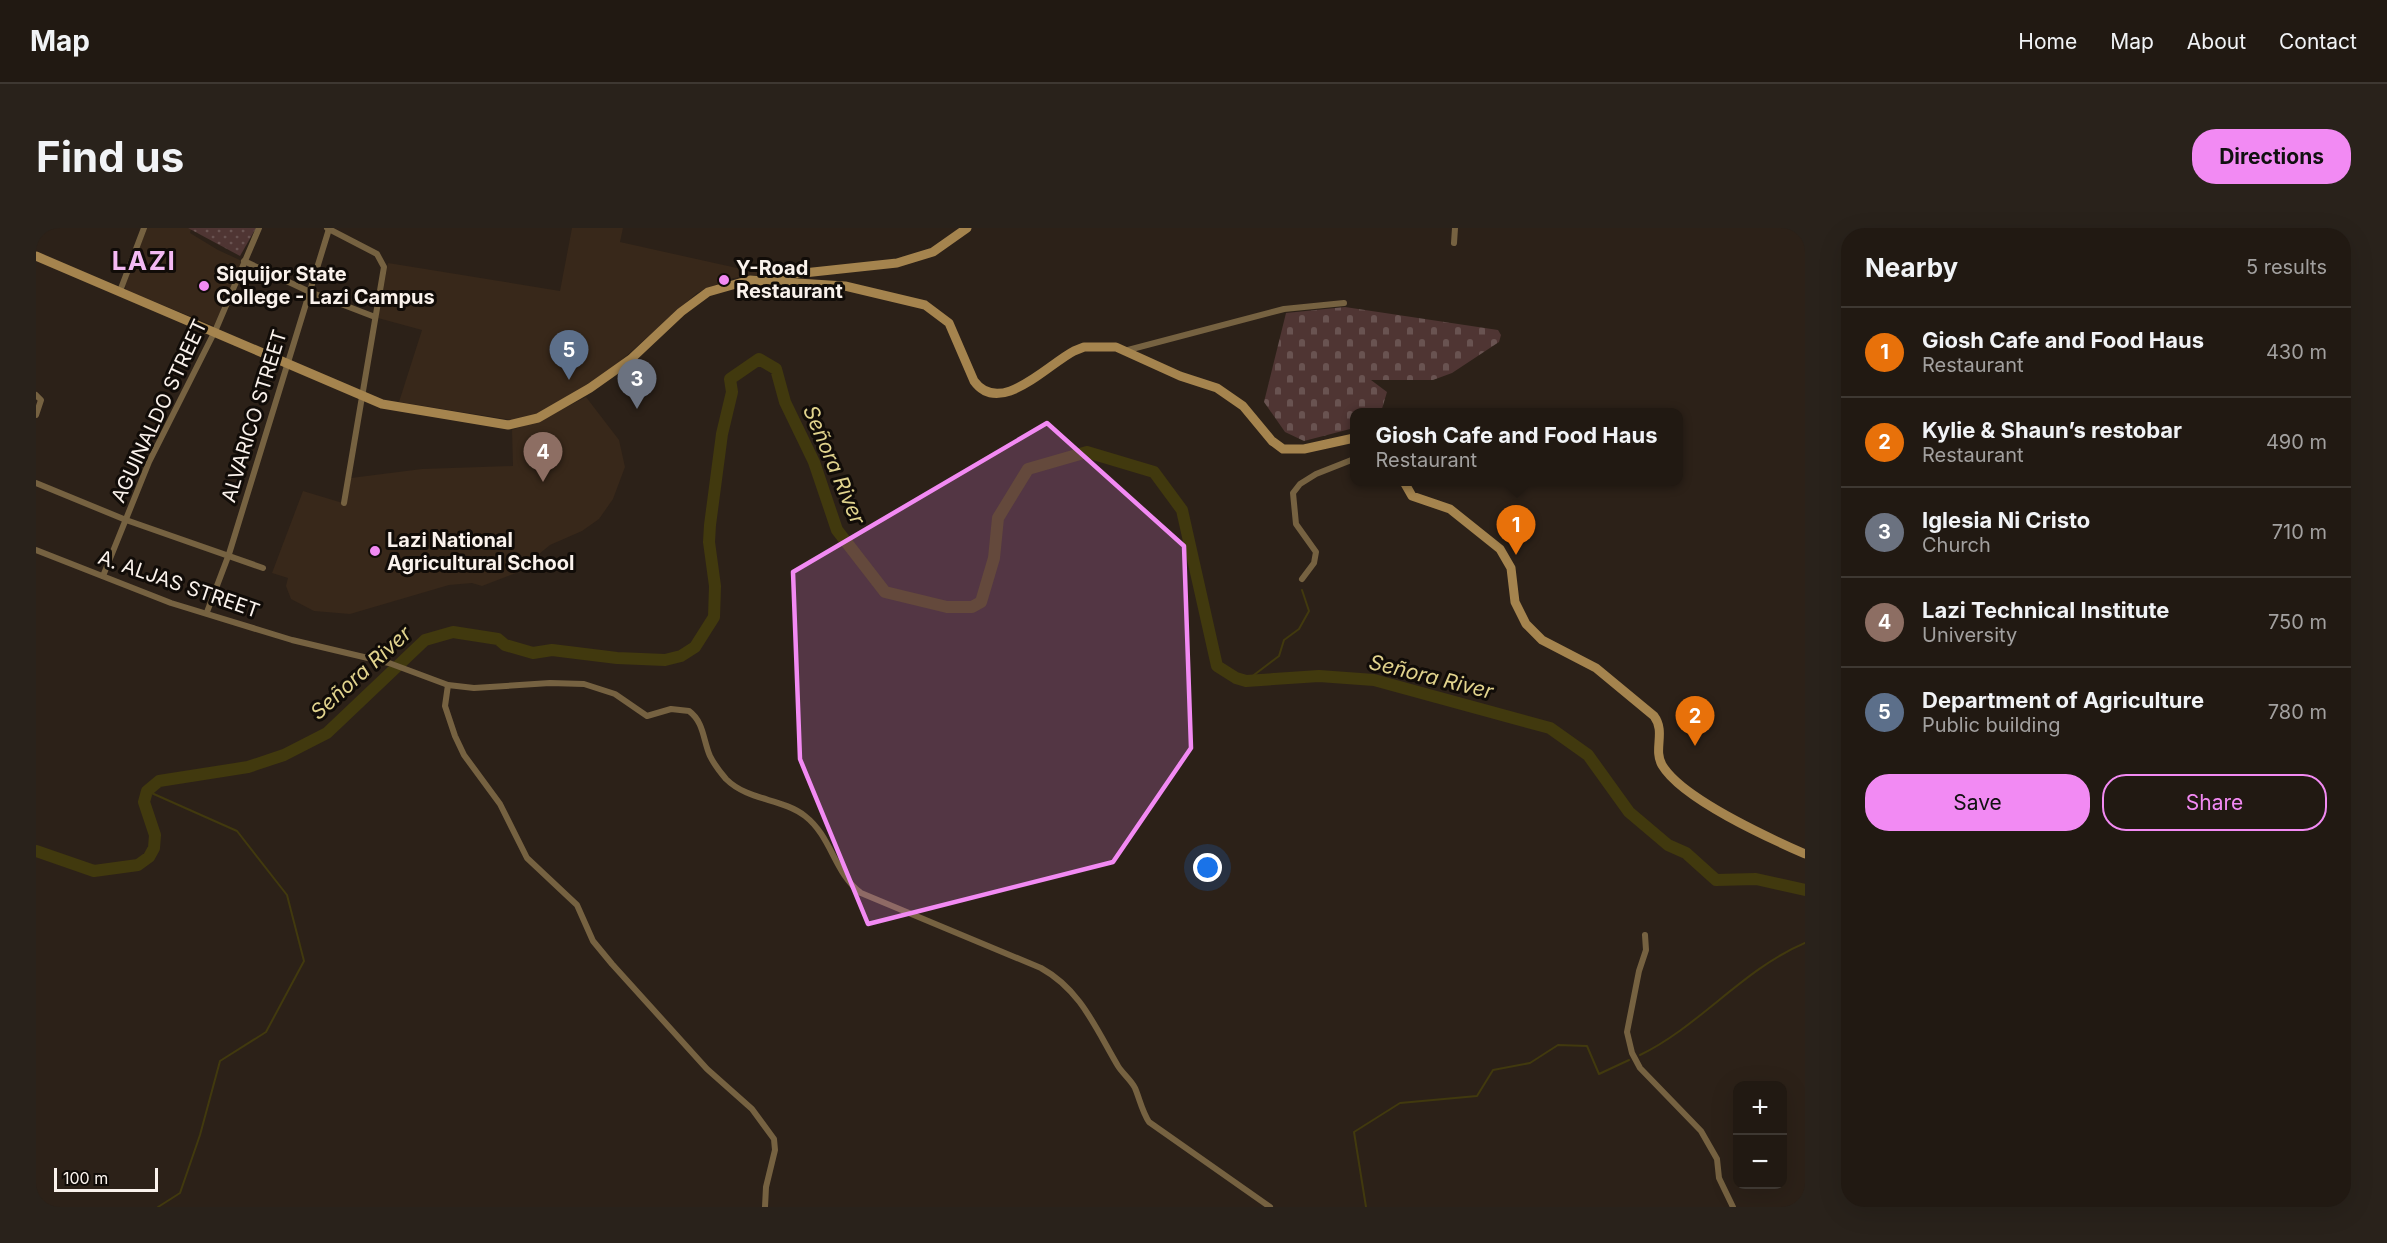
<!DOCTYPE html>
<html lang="en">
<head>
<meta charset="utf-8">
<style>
	body { margin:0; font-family:Inter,sans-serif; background:#29221b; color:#f1f3f6 }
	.controls { position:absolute; right:18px; bottom:18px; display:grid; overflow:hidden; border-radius:12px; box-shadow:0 6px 24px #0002 }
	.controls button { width:54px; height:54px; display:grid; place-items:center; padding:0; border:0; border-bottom:2px solid #3e3832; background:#211912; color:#f1f3f6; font:30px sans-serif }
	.scale { position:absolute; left:18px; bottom:15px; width:104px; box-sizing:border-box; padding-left:6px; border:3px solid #faf2ec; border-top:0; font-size:16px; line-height:21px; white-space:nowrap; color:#faf2ec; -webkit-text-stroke:4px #110c08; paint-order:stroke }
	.you { position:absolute; left:1172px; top:640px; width:21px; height:21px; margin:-15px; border:4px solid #fff; border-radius:50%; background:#1a73e8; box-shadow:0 0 0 9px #1a73e833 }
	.badge { display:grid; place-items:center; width:39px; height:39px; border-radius:50%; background:#f28af3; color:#fff; font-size:20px; font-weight:700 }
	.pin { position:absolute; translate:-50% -50px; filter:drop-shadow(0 2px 3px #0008) }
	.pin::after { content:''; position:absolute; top:32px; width:21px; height:18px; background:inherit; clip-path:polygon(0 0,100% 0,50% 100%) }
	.popup { position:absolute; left:1314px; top:180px; width:333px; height:78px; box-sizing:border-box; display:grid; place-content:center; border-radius:12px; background:#211912; filter:drop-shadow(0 2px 4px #0005); font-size:20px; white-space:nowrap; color:#a2a09f }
	.popup b { font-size:22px; color:#f1f3f6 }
	.popup::after { content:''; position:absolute; left:50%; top:100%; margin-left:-12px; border:12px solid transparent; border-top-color:#211912 }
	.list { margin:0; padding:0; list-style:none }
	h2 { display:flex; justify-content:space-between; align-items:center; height:78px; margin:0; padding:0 24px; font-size:26px }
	h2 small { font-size:20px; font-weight:400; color:#a2a09f }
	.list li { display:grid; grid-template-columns:39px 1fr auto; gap:18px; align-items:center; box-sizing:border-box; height:90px; padding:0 24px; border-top:2px solid #3e3832 }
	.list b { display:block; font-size:22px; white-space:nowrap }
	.list p { margin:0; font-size:20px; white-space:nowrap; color:#a2a09f }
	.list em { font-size:20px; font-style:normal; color:#a2a09f }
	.actions { display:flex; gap:12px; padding:18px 24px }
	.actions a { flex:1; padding:14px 0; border:2px solid #f28af3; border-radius:24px; text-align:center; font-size:21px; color:#f28af3 }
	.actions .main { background:#f28af3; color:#111 }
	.map { position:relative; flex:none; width:1769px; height:979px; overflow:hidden; border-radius:24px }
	header { display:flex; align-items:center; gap:36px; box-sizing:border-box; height:84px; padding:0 30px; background:#211912; border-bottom:2px solid #3e3832 }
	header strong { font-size:28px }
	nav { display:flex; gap:33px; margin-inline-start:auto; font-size:21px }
	.intro { display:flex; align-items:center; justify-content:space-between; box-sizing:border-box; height:144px; padding:0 36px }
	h1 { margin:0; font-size:42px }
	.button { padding:15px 27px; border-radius:24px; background:#f28af3; color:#111; font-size:21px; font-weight:700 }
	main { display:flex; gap:36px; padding:0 36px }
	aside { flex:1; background:#211912; border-radius:24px; box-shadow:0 6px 24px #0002 }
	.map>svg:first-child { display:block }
	.built { fill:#38281a }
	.cemetery { fill:url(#cemetery-stones) }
	.park { fill:url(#park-dots) }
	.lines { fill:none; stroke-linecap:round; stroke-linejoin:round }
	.stream { stroke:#41390e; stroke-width:2 }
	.river { stroke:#41390e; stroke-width:12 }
	.street { stroke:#766241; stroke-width:6 }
	.secondary { stroke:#a5844e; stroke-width:9 }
	.marked { fill:#f28af3; fill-opacity:0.2; stroke:#f28af3; stroke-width:4.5; stroke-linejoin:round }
	.poi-dot { fill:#f28af3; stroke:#110c08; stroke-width:2 }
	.labels { text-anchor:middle; stroke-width:6; stroke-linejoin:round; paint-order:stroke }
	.poi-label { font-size:20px; font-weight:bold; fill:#faf2ec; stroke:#110c08; text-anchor:start }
	.street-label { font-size:20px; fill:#faf2ec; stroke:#110c08 }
	.water-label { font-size:21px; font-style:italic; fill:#e1d38d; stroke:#110c08 }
	.district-label { font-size:26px; font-weight:bold; letter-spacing:1.5px; fill:#f3b9f3; stroke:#110c08 }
</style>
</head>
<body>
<header>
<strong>Map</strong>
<nav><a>Home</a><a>Map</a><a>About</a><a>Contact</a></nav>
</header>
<div class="intro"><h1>Find us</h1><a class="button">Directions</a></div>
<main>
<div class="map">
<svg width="1769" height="979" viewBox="0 0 1769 979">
	<defs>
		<pattern id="cemetery-stones" width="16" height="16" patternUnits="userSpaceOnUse" patternTransform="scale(1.5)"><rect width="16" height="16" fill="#4f3533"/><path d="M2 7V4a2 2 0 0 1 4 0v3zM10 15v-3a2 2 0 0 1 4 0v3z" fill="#695351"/></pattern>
		<pattern id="park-dots" width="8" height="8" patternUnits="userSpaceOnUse" patternTransform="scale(1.5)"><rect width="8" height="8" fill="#4f3533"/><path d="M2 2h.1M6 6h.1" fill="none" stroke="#695351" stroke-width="1.8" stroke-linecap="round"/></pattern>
	</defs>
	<rect width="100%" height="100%" fill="#2c2118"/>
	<g class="built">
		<path d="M111,0H152L155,1L154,5L182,22L206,33L178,98L90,62L89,57Z"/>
		<path d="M536,0H587L584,14L732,47H713L693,51L661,65L563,152L494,190L481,193L363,174L386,102L342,90L352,35L524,63Z"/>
		<path d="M550,169L583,212L589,239L577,271L563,291L546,303L514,317L480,345L446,358L436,355L413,357L314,386L278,383L255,371L250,358L252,350L236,345L267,263L310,276L315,250L386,241L477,238L476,202L507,191Z"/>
	</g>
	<path class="cemetery" d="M1309,79L1462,102L1465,107L1463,114L1416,145L1397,152H1335L1351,164L1345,184H1318V200L1268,213L1249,204L1228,174L1250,85Z"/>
	<path class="park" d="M152,0H220L204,28Z"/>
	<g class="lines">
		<g class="stream">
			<path d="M1210,453L1243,428L1248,412L1263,401L1273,383L1266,362"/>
			<path d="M111,563L201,603L251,667L268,733L230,804L184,833L164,907L144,965L122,979"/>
			<path d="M1604,827C1664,798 1707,741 1769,715"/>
			<path d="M1330,979L1318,904L1364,875L1441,868L1457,842L1494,835L1522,817L1551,818L1563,846L1593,832"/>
		</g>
		<path class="river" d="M0,623L58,643L102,637L113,629L118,620L119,607L108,574L111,563L123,553L212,539L248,527L291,505L389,412L417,404L462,411L469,417L497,425L516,422L581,430L629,432L645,428L659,419L678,389L679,358L673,314L674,297L686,206L696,164L694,151L723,131L740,141L749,174L778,234L801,302L849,364L911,379H936L945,374L958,330L962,290L992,241L1051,224L1118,244L1146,282L1181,438L1200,450L1210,453L1283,448L1338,452L1514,500L1552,527L1593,584L1632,617L1650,625L1680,652L1720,651L1769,662"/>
		<g class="street">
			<path d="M291,0L341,26L348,39L308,275"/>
			<path d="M1418,15L1419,0"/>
			<path d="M208,33L274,64L339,89"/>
			<path d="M84,63L108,0"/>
			<path d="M1092,122L1248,81L1308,75"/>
			<path d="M0,167L5,172L0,187"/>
			<path d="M0,255L90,292L227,340"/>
			<path d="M0,322L135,375L256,412L353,435L412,457L438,460L514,455L548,456L579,466L611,488L635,481L653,483C668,494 667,512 674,528C678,536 684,544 690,551C712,573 746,570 769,588C796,609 798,645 825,665L1005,740C1045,762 1060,801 1082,838C1087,846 1095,852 1099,860C1104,872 1106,883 1113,894L1234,979"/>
			<path d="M67,348L113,234L180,101L223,0"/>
			<path d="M1266,351L1278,335L1280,324L1260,296L1257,265L1264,256L1280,246L1318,231"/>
			<path d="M171,384L193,326L293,1"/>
			<path d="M412,457L409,478L419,508L428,527L464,576L491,630L541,677L557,713L576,736L671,841L716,881L738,911L739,922L730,959L729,979"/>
			<path d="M1609,707L1610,722L1603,743L1591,804L1596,825L1604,840L1665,903L1681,931L1683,950L1697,979"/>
		</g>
		<g class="secondary">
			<path d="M0,28L346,176L472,197L502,190L554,160L595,131L645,84L672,64L714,52L809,58L889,77L913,95L938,153C964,189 1011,137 1038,123L1048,119H1080L1144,148L1181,160L1207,178L1236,213L1247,221H1268L1318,210"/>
			<path d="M738,51L749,47L861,35L897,24L931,0"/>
			<path d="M1368,254L1376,268L1414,281L1464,321L1475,340L1479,374L1490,396L1506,412L1560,440L1618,488C1630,504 1617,521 1626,537C1646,571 1733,610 1769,626"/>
		</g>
	</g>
	<path class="marked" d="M1011,195L1148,318L1155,520L1077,634L832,696L764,531L757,344Z"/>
	<g class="poi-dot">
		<circle cx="688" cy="52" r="6"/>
		<circle cx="168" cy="58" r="6"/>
		<circle cx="339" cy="323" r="6"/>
	</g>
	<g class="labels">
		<g class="poi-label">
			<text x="700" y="47">Y-Road<tspan x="700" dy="23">Restaurant</tspan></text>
			<text x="180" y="53">Siquijor State<tspan x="180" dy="23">College - Lazi Campus</tspan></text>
			<text x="351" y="319">Lazi National<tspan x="351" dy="23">Agricultural School</tspan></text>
		</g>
		<g class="street-label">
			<text transform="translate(123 183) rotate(-65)" y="7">AGUINALDO STREET</text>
			<text transform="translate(218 188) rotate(-73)" y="7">ALVARICO STREET</text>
			<text transform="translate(143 356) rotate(19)" y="7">A. ALJAS STREET</text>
		</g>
		<g class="water-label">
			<text transform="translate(798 237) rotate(67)" y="7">Señora River</text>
			<text transform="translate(325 445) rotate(-42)" y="7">Señora River</text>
			<text transform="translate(1395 449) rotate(14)" y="7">Señora River</text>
		</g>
		<g class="district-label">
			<text x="108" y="42">LAZI</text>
		</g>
	</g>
</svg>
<div class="controls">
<button>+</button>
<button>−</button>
</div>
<div class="scale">100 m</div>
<div class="you"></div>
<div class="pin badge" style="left:1480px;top:327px;background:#e8710a">1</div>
<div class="popup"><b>Giosh Cafe and Food Haus</b>Restaurant</div>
<div class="pin badge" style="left:1659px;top:518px;background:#e8710a">2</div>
<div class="pin badge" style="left:601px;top:181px;background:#6b7280">3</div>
<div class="pin badge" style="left:507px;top:254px;background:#8d6e63">4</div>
<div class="pin badge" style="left:533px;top:152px;background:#5c6f8a">5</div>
</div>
<aside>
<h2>Nearby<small>5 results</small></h2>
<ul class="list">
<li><span class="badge" style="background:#e8710a">1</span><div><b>Giosh Cafe and Food Haus</b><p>Restaurant</p></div><em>430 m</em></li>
<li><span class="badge" style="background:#e8710a">2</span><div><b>Kylie &amp; Shaun’s restobar</b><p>Restaurant</p></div><em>490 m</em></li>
<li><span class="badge" style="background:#6b7280">3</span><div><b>Iglesia Ni Cristo</b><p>Church</p></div><em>710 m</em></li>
<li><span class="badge" style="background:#8d6e63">4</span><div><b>Lazi Technical Institute</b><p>University</p></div><em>750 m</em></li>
<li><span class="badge" style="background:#5c6f8a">5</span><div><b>Department of Agriculture</b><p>Public building</p></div><em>780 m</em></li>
</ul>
<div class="actions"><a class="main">Save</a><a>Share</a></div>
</aside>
</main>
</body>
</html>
